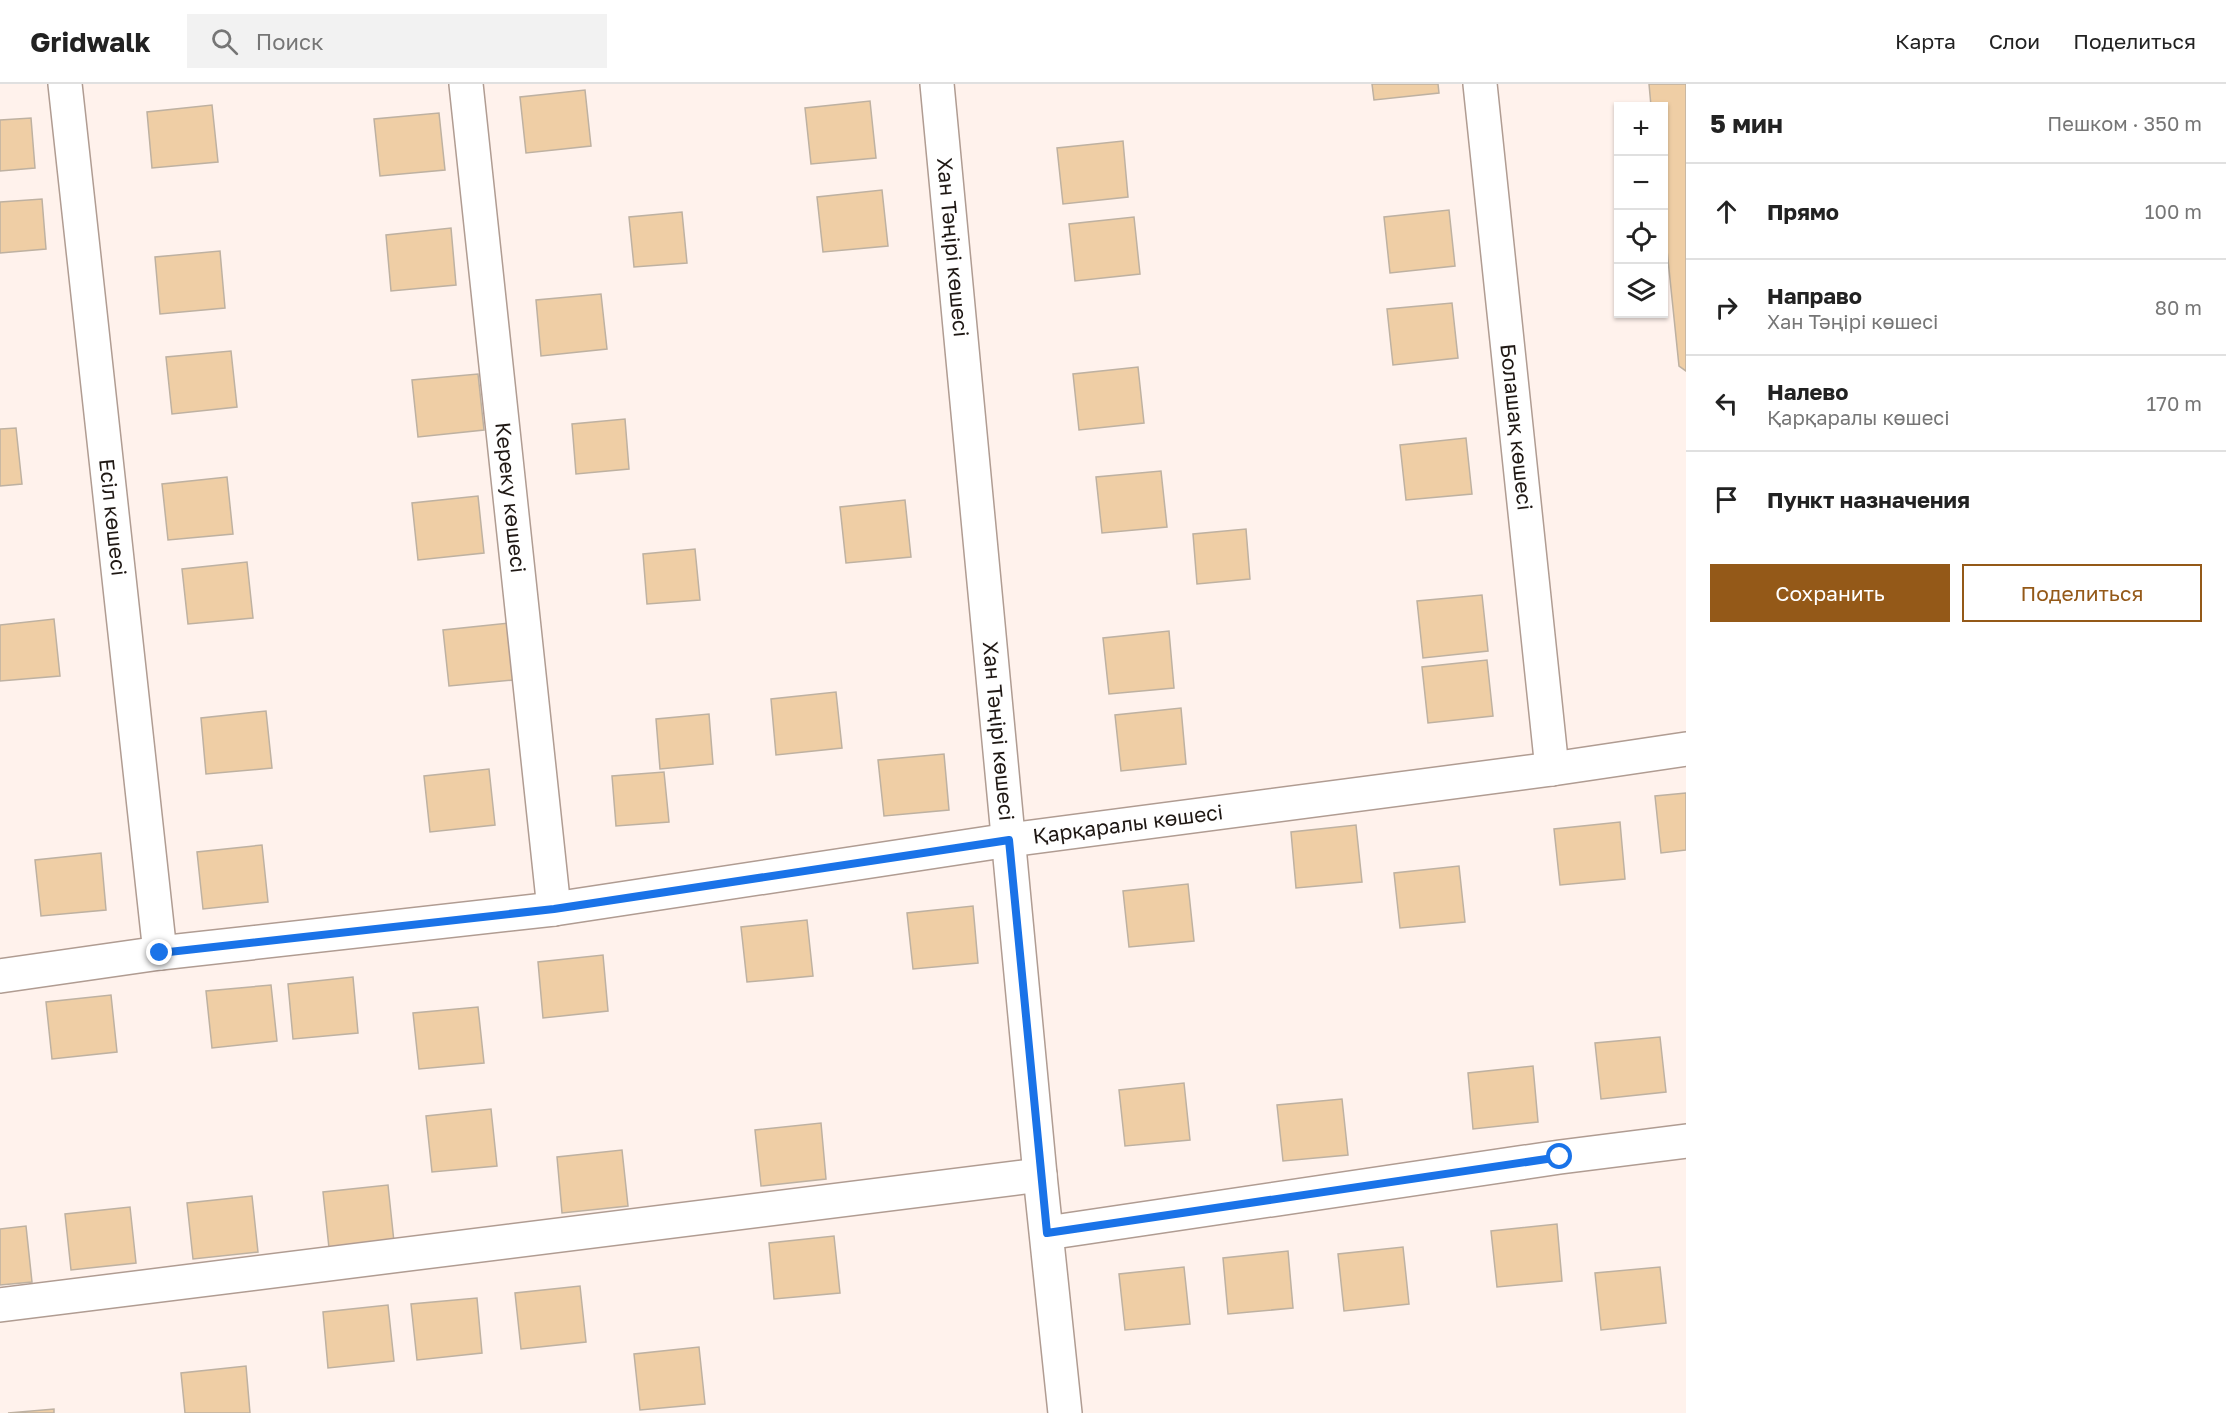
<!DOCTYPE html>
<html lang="ru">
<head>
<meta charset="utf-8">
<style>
	body { margin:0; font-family:"Golos Text",sans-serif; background:#f2f2f2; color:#222 }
	.controls { position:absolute; right:18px; top:18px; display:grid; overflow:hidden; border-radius:0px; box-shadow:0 2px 4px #0004 }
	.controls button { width:54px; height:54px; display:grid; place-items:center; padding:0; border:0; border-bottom:2px solid #e0e0e0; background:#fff; color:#222; font:30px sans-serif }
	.stop { position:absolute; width:18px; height:18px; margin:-14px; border:4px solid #1a73e8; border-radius:50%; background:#fff }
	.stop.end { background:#1a73e8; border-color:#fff; box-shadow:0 2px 6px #0008 }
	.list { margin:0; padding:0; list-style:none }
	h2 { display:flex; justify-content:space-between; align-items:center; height:78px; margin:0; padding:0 24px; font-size:26px }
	h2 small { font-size:20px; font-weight:400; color:#767676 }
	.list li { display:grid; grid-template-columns:39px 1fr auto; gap:18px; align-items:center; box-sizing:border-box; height:96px; padding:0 24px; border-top:2px solid #e0e0e0 }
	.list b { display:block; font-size:22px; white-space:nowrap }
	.list p { margin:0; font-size:20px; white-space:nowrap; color:#767676 }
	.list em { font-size:20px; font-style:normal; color:#767676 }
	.actions { display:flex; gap:12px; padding:18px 24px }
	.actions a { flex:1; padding:14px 0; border:2px solid #945918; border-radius:0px; text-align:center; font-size:21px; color:#945918 }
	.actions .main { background:#945918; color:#fff }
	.icon { flex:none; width:33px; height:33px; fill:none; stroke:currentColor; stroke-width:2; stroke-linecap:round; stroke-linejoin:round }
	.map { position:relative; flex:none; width:1686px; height:1329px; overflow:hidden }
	header { display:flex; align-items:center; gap:36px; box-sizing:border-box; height:84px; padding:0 30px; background:#fff; border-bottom:2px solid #e0e0e0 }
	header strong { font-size:28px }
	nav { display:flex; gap:33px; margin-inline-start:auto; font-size:21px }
	.search { width:420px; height:54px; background:#f2f2f2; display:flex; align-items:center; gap:15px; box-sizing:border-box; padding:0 21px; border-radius:0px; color:#767676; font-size:22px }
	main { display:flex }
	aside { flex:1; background:#fff }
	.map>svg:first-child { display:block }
	.building { fill:#efcea5; stroke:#beb1a1; stroke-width:1.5 }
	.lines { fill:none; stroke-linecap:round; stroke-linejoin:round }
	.minor-casing { stroke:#b09c92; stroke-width:36 }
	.tertiary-casing { stroke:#b09c92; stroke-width:36 }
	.minor { stroke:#fff; stroke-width:33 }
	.tertiary { stroke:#fff; stroke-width:33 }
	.route { stroke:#1a73e8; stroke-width:8 }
	.labels { text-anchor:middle; stroke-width:6; stroke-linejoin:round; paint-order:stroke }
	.street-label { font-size:21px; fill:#1f1814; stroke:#fff }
</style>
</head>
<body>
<header>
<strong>Gridwalk</strong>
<div class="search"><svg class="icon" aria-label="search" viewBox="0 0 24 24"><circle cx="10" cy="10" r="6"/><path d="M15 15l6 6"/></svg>Поиск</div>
<nav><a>Карта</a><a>Слои</a><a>Поделиться</a></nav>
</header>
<main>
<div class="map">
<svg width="1686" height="1329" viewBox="0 0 1686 1329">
	<rect width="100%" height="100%" fill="#fff2ec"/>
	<g class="building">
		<path d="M1372,0H1438L1439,9L1374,16Z"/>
		<path d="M1649,0H1686V287L1679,282L1664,137V22H1651Z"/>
		<path d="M585,6L591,62L526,69L520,13Z"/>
		<path d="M870,17L876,74L811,80L805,24Z"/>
		<path d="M212,21L218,78L152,84L147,28Z"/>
		<path d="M439,29L445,86L380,92L374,35Z"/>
		<path d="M31,34L35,84L0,87V36Z"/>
		<path d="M1123,57L1128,113L1063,120L1057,64Z"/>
		<path d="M882,106L888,162L823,168L817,113Z"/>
		<path d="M42,115L46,165L0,169V118Z"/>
		<path d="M1449,126L1455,182L1390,189L1384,133Z"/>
		<path d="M682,128L687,179L634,183L629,133Z"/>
		<path d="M1134,133L1140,190L1075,197L1069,140Z"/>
		<path d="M451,144L456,201L391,207L386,151Z"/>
		<path d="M220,167L225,224L160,230L155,173Z"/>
		<path d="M601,210L607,265L541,272L536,216Z"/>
		<path d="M1452,219L1458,274L1393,281L1387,225Z"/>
		<path d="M231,267L237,323L172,330L166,273Z"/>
		<path d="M1138,283L1144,339L1079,346L1073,290Z"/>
		<path d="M478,290L484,346L418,353L412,296Z"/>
		<path d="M625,335L629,385L576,390L572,340Z"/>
		<path d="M16,344L22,400L0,402V345Z"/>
		<path d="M1466,354L1472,410L1406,416L1400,361Z"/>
		<path d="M1161,387L1167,443L1102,449L1096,393Z"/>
		<path d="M227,393L233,450L168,456L162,400Z"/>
		<path d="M478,412L484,469L418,476L412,419Z"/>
		<path d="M905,416L911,473L846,479L840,423Z"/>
		<path d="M1246,445L1250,495L1197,500L1193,450Z"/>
		<path d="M695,465L700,516L647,520L643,470Z"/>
		<path d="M247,478L253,534L188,540L182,485Z"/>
		<path d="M1482,511L1488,567L1423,574L1417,517Z"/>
		<path d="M54,535L60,592L0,597V541Z"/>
		<path d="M509,539L514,596L449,602L443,546Z"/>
		<path d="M1169,547L1174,604L1109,610L1103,554Z"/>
		<path d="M1487,576L1493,632L1428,639L1422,583Z"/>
		<path d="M836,608L842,664L776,671L771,615Z"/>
		<path d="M1181,624L1186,680L1121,687L1115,631Z"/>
		<path d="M266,627L272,684L206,690L201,634Z"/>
		<path d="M709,630L713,680L660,685L656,635Z"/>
		<path d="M944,670L949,726L884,732L878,676Z"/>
		<path d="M489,685L495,741L430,748L424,692Z"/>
		<path d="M664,688L669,738L616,742L612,692Z"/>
		<path d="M1686,709V766L1661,769L1655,712Z"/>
		<path d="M1620,738L1625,795L1560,801L1554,745Z"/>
		<path d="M1356,741L1362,798L1296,804L1291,748Z"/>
		<path d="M262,761L268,818L203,825L197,768Z"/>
		<path d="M101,769L106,826L41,832L35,776Z"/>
		<path d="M1459,782L1465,838L1400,844L1394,789Z"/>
		<path d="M1188,800L1194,857L1129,863L1123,807Z"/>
		<path d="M973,822L978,879L913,885L907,829Z"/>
		<path d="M807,836L813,892L747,898L741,843Z"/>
		<path d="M603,871L608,927L543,934L538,878Z"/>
		<path d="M353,893L358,949L293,955L288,900Z"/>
		<path d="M271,901L277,957L212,964L206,907Z"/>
		<path d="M111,911L117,968L52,975L46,918Z"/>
		<path d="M478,923L484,979L419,985L413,929Z"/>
		<path d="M1660,953L1666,1008L1601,1015L1595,959Z"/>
		<path d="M1533,982L1538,1038L1473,1045L1468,989Z"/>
		<path d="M1184,999L1190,1056L1125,1062L1119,1006Z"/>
		<path d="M1342,1015L1348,1071L1283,1077L1277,1021Z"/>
		<path d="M491,1025L497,1082L432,1088L426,1032Z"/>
		<path d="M821,1039L826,1095L761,1102L755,1046Z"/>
		<path d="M622,1066L628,1122L562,1129L557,1073Z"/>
		<path d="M388,1101L394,1158L329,1164L323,1108Z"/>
		<path d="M252,1112L258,1168L193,1175L187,1119Z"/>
		<path d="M130,1123L136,1179L71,1186L65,1130Z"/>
		<path d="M1557,1140L1562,1197L1497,1203L1491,1147Z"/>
		<path d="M26,1142L32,1198L0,1201V1145Z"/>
		<path d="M834,1152L840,1209L774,1215L769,1159Z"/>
		<path d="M1403,1163L1409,1220L1344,1227L1338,1170Z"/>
		<path d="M1288,1167L1293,1224L1228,1230L1223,1174Z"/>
		<path d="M1184,1183L1190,1240L1125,1246L1119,1190Z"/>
		<path d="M1660,1183L1666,1239L1601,1246L1595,1189Z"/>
		<path d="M580,1202L586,1258L521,1265L515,1209Z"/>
		<path d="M477,1214L482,1269L417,1276L411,1220Z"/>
		<path d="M388,1221L394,1277L328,1284L323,1228Z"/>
		<path d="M699,1263L705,1320L640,1326L634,1270Z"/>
		<path d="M246,1282L250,1329H185L181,1289Z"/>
		<path d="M54,1325V1329H8Z"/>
	</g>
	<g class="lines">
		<defs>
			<g id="minor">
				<path id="s1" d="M65,0L160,869"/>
				<path id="s2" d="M466,0L554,825"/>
				<path id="s3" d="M1480,0L1552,685"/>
				<path d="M0,892L160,869L554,825L1009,756"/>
				<path d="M1047,1149L1560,1073L1686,1057"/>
				<path d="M0,1221L1040,1091"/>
			</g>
			<g id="tertiary">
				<path id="s4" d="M937,0L1040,1091L1065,1329"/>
				<path id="s5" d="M1009,756L1552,685L1686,665"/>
			</g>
		</defs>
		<use href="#minor" class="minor-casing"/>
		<use href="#tertiary" class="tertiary-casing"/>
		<use href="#minor" class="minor"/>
		<use href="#tertiary" class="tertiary"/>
	</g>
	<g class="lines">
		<path class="route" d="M160,869L554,825L1009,756L1047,1149L1560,1073"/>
	</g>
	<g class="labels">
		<g class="street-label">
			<text dy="7" stroke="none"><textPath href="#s4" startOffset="164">Хан Тәңірі көшесі</textPath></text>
			<text dy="7" stroke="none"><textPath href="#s3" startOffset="345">Болашақ көшесі</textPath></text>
			<text dy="7" stroke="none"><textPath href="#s2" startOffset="416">Кереку көшесі</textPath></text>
			<text dy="7" stroke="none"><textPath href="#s1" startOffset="436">Есіл көшесі</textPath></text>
			<text dy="7" stroke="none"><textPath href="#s4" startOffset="650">Хан Тәңірі көшесі</textPath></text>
			<text dy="7" stroke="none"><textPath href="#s5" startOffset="120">Қарқаралы көшесі</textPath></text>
		</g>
	</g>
</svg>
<div class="controls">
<button>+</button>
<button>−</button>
<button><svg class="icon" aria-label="locate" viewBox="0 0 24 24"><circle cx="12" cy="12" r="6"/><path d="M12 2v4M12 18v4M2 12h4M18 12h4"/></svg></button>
<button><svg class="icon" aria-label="layers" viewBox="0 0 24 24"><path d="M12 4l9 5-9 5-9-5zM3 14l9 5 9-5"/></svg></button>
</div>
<div class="stop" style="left:1560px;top:1073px"></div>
<div class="stop end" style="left:160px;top:869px"></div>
</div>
<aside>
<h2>5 мин<small>Пешком · 350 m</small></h2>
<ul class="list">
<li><svg class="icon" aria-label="ahead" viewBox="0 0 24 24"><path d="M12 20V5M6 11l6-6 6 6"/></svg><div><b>Прямо</b></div><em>100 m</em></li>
<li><svg class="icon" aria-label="right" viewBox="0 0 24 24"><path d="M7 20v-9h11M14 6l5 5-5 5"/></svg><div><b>Направо</b><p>Хан Тәңірі көшесі</p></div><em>80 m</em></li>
<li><svg class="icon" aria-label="left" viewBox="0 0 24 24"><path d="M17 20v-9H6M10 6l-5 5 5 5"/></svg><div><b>Налево</b><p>Қарқаралы көшесі</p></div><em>170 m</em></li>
<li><svg class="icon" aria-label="arrive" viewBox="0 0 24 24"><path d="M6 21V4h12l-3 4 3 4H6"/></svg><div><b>Пункт назначения</b></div></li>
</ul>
<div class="actions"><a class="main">Сохранить</a><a>Поделиться</a></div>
</aside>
</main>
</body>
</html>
